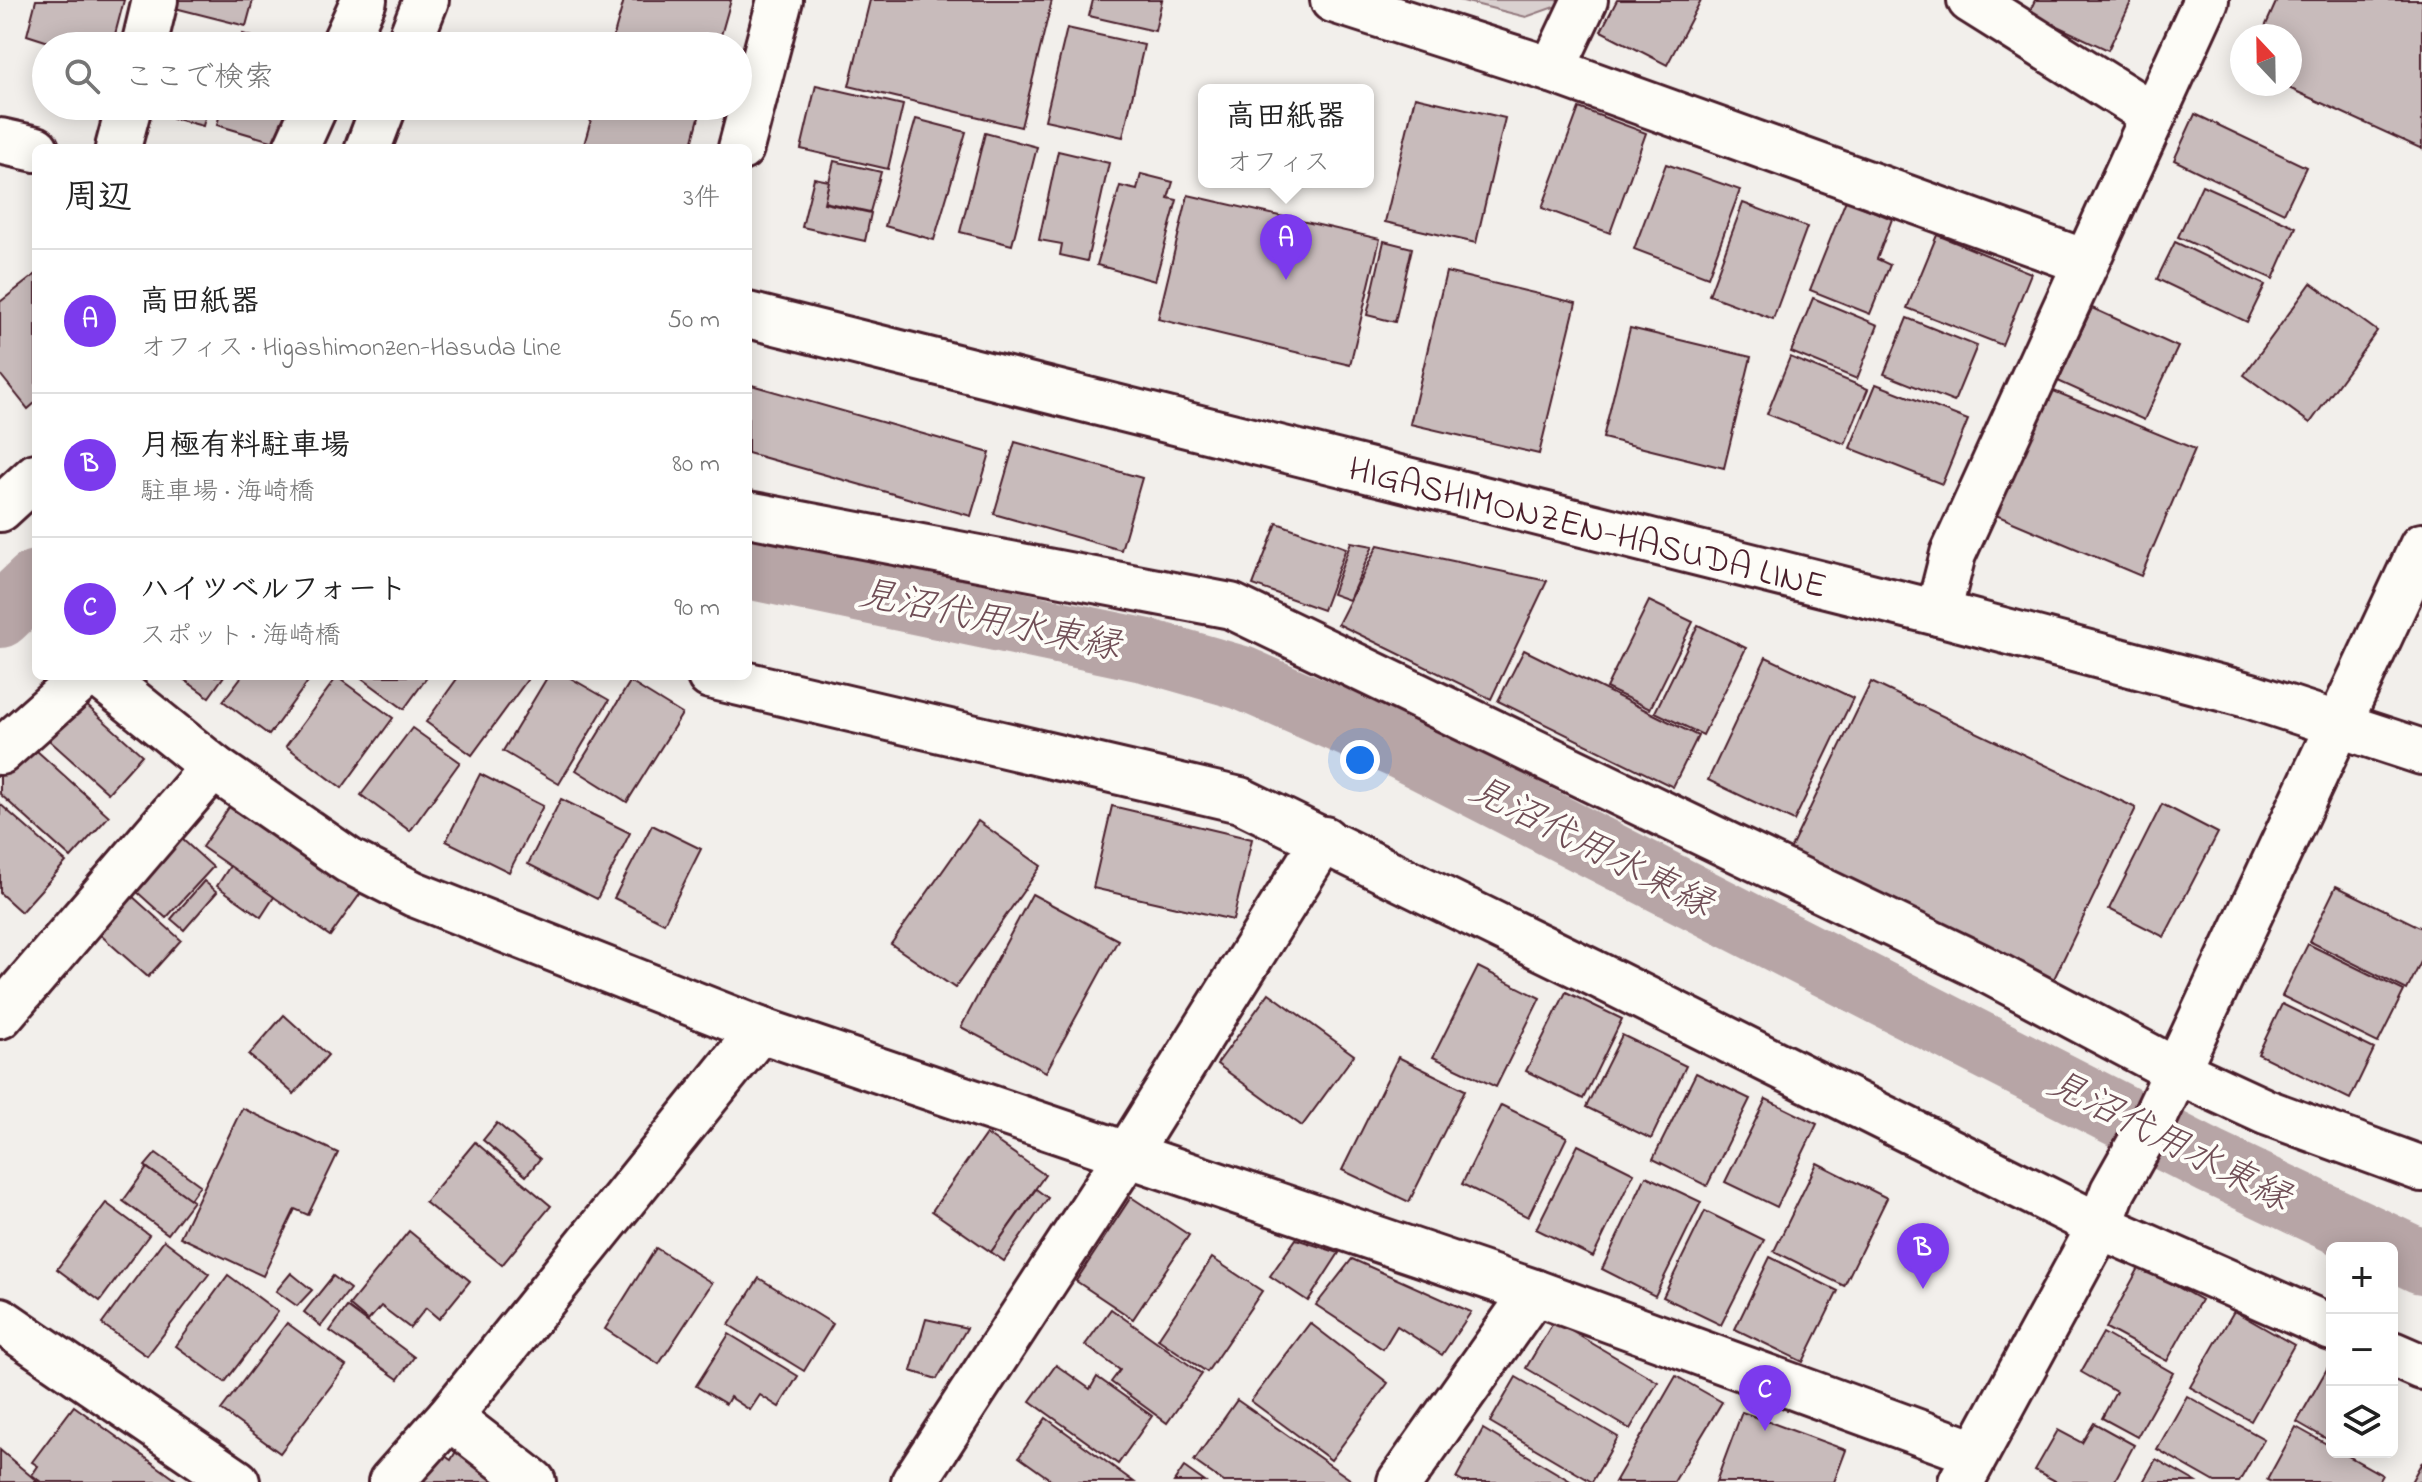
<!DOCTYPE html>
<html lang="ja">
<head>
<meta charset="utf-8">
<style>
	body { margin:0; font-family:"Indie Flower","Klee One",sans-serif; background:#f2f2f2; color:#222 }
	.controls { position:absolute; right:24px; bottom:24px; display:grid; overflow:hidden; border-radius:12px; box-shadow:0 4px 20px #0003 }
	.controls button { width:72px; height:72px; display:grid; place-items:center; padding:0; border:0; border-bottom:2px solid #e0e0e0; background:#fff; color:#222; font:40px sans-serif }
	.compass { position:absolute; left:2230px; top:24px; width:72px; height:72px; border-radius:50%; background:#fff; box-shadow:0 4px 20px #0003; rotate:338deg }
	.you { position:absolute; left:1360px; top:760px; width:28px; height:28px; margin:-20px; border:6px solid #fff; border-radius:50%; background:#1a73e8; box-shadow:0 0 0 12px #1a73e833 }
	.badge { display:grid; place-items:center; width:52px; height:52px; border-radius:50%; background:#7c3aed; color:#fff; font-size:26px; font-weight:700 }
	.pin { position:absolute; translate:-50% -66px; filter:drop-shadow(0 2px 4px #0008) }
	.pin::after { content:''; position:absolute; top:42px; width:28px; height:24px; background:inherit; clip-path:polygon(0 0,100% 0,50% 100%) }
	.popup { position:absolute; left:1198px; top:84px; width:176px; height:104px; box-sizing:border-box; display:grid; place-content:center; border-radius:12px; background:#fff; filter:drop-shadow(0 2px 6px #0005); font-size:26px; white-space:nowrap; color:#767676 }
	.popup b { font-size:30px; color:#222 }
	.popup::after { content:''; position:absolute; left:50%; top:100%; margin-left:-16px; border:16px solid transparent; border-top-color:#fff }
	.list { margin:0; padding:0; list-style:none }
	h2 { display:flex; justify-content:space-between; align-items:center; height:104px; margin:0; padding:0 32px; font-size:34px }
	h2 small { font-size:26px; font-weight:400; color:#767676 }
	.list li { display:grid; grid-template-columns:52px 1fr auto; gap:24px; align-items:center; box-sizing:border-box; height:144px; padding:0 32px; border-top:2px solid #e0e0e0 }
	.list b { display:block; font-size:30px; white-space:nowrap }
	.list p { margin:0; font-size:26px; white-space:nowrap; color:#767676 }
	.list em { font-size:26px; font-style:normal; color:#767676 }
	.icon { flex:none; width:44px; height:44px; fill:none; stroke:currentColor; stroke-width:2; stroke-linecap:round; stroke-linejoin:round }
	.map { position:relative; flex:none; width:2422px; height:1482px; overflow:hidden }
	.search { position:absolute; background:#fff; box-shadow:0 4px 20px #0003; left:32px; top:32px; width:720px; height:88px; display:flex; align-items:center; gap:20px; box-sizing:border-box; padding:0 28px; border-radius:44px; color:#767676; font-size:30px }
	.panel { position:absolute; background:#fff; box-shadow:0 4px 20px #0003; left:32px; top:144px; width:720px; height:536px; border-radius:12px }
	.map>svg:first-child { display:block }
	.green { fill:#d9d0cf; stroke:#92787d; stroke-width:2 }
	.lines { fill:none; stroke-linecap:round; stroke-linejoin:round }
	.canal { stroke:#b7a5a6; stroke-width:64 }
	.building { fill:#c8bbbb; stroke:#4a1f2b; stroke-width:2 }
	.minor-casing { stroke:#4a1f2b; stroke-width:50 }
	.major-casing { stroke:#4a1f2b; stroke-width:50 }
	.minor { stroke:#fdfcf7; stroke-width:44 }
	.major { stroke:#fdfcf7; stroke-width:44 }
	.labels { text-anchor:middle; stroke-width:8; stroke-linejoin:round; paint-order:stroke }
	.street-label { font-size:36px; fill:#4a1f2b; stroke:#fdfcf7 }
	.water-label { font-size:38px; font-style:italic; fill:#704e56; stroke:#fdfcf7 }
</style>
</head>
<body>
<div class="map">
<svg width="2422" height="1482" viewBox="0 0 2422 1482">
	<rect width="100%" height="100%" fill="#f2efeb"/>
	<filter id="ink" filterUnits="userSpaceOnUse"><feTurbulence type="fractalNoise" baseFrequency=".0125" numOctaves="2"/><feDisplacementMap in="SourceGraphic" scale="16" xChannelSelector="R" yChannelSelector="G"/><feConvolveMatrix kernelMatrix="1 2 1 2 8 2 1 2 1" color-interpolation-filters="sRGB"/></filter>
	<g filter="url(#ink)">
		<path class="green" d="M1459,0H1560L1557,6L1526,17Z"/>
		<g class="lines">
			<g class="canal">
				<path d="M748,567L1148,651L1242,678L1404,749L2211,1162L2422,1262"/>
				<path d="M0,616L36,582"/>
			</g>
		</g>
		<g class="building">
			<path d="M36,0H124L112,46H61L27,35Z"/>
			<path d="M177,0H253L246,26L175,8Z"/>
			<path d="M624,0H731L718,46H611Z"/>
			<path d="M870,0H1052L1021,127L849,86Z"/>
			<path d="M1093,0H1162L1155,31L1089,16Z"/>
			<path d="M1617,0H1701L1667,65L1601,31Z"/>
			<path d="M2035,0H2132L2108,50L2029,13Z"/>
			<path d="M2277,0H2422V149L2280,84H2290V36H2261Z"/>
			<path d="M1067,28L1144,45L1123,137L1045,120Z"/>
			<path d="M243,34L284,46H240Z"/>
			<path d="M174,36L214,46H171Z"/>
			<path d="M816,85L903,105L888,169L801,149Z"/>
			<path d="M1415,97L1505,118L1476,243L1385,222Z"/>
			<path d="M155,106H208L203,126L153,113Z"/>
			<path d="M222,106H296L285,145L217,125Z"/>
			<path d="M595,106H702L691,148H583Z"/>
			<path d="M1579,108L1646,133L1610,233L1542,208Z"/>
			<path d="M2195,114L2306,167L2284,213L2174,160Z"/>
			<path d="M916,119L966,132L934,240L885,226Z"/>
			<path d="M985,133L1037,147L1012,245L960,232Z"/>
			<path d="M1058,151L1109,163L1087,261L1060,255L1062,244L1039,240Z"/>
			<path d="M834,161L881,172L870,212L824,202Z"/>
			<path d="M1666,164L1740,190L1708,277L1634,249Z"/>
			<path d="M1141,174L1173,182L1168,198L1177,200L1155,281L1097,265L1120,186L1137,190Z"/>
			<path d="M814,178L829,181L824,203L871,213L865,241L802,227Z"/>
			<path d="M2202,185L2296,227L2273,279L2178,237Z"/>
			<path d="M1188,195L1380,239L1350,365L1158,319Z"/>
			<path d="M1846,200L1892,219L1877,259L1890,265L1870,314L1810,290Z"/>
			<path d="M1743,203L1807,227L1773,319L1709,295Z"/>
			<path d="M1937,235L2031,273L2002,345L1907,308Z"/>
			<path d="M1384,241L1412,248L1395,322L1367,315Z"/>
			<path d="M2175,242L2265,285L2247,322L2157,279Z"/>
			<path d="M1446,272L1576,303L1539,454L1410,424Z"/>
			<path d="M36,274V402L28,409L0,374V302Z"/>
			<path d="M2311,283L2377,331L2310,423L2244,375Z"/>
			<path d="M1813,298L1878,325L1857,379L1791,352Z"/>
			<path d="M2092,308L2178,347L2144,420L2058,381Z"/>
			<path d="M1907,318L1977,346L1954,402L1884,374Z"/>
			<path d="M1630,328L1751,357L1724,468L1603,438Z"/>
			<path d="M1790,357L1868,389L1845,444L1767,414Z"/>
			<path d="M748,384L990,453L971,516L748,453Z"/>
			<path d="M1876,384L1968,420L1942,484L1850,448Z"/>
			<path d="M2044,387L2195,449L2141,576L1991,513Z"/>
			<path d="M1015,442L1142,478L1121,550L994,514Z"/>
			<path d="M1277,523L1346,548L1323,610L1253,585Z"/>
			<path d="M1351,542L1373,546L1349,600L1332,594Z"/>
			<path d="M1378,545L1547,581L1491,699L1338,624Z"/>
			<path d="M1649,601L1693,622L1650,709L1606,688Z"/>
			<path d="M1698,625L1746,648L1703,735L1655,712Z"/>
			<path d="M1524,650L1698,736L1673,787L1498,701Z"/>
			<path d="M1766,657L1853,698L1794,821L1708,780Z"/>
			<path d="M179,676H224L209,697Z"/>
			<path d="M242,676H312L269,735L223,701Z"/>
			<path d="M359,676H428L404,709Z"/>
			<path d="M459,676H530L472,755L426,722Z"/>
			<path d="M548,676H567L609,700L559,784L503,751Z"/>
			<path d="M337,677L393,718L342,788L286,746Z"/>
			<path d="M630,682L682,714L627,802L576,770Z"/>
			<path d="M1871,682L2136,808L2051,985L1786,858Z"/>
			<path d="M74,694L142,755L108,793L40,732Z"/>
			<path d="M412,728L460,762L410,831L361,795Z"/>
			<path d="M26,741L109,816L71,858L0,794V770Z"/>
			<path d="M480,774L543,806L509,872L446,841Z"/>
			<path d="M561,799L630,833L597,899L528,864Z"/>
			<path d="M234,800L363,890L330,936L202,847Z"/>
			<path d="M0,804L66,862L21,912L0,893Z"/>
			<path d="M2162,804L2218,833L2164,937L2109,909Z"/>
			<path d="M1112,806L1252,839L1233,920L1093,888Z"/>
			<path d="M978,821L1041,866L955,988L891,944Z"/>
			<path d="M652,825L701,849L664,923L614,898Z"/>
			<path d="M182,839L213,867L166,918L136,891Z"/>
			<path d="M230,866L274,897L261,917L217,886Z"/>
			<path d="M204,881L217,892L184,930L171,919Z"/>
			<path d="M2336,886L2422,928V960L2407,990L2309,941Z"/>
			<path d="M1032,894L1118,940L1046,1072L961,1027Z"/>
			<path d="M131,895L181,940L148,977L97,932Z"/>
			<path d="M2308,944L2404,991L2378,1043L2282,996Z"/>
			<path d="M1478,967L1540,998L1496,1087L1433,1057Z"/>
			<path d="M1566,992L1622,1019L1583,1099L1526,1071Z"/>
			<path d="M1269,993L1354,1055L1302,1126L1217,1064Z"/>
			<path d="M2282,1004L2374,1049L2350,1099L2258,1054Z"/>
			<path d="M284,1015L328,1055L294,1094L249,1055Z"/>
			<path d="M1622,1035L1686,1066L1651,1139L1586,1107Z"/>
			<path d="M1398,1057L1465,1090L1409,1202L1342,1170Z"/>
			<path d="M1696,1073L1750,1099L1707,1186L1653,1159Z"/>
			<path d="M1766,1099L1817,1124L1777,1207L1725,1182Z"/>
			<path d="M1501,1105L1567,1137L1528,1217L1462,1184Z"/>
			<path d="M242,1108L338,1153L308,1215L295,1209L263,1276L180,1237Z"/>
			<path d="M497,1123L540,1159L526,1176L483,1140Z"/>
			<path d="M986,1134L1045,1175L991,1252L932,1211Z"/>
			<path d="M475,1142L551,1206L502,1265L425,1202Z"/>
			<path d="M1578,1145L1634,1173L1593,1257L1536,1229Z"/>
			<path d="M156,1153L200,1185L190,1199L145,1166Z"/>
			<path d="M1817,1163L1887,1198L1844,1286L1774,1251Z"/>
			<path d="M147,1168L193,1201L168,1234L123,1201Z"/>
			<path d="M1646,1176L1701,1202L1655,1296L1602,1269Z"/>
			<path d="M1036,1189L1048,1198L1004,1261L991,1252Z"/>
			<path d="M1131,1197L1189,1235L1133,1319L1076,1281Z"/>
			<path d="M106,1203L149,1235L100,1301L57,1269Z"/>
			<path d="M1705,1211L1764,1240L1721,1325L1663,1297Z"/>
			<path d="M409,1231L470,1281L439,1319L426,1308L410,1328L381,1306L368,1321L349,1305Z"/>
			<path d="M1296,1239L1339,1253L1308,1301L1270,1276Z"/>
			<path d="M164,1240L209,1274L147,1356L102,1324Z"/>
			<path d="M656,1248L712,1283L659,1364L605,1329Z"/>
			<path d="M1770,1257L1838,1291L1803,1362L1735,1329Z"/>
			<path d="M1212,1258L1262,1291L1207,1372L1158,1339Z"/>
			<path d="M1352,1259L1471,1312L1442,1355L1397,1326L1383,1349L1316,1305Z"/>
			<path d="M2140,1266L2201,1300L2167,1361L2106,1328Z"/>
			<path d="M291,1273L312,1290L297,1306L276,1291Z"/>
			<path d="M228,1275L278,1312L225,1382L176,1346Z"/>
			<path d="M333,1276L350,1289L321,1326L304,1312Z"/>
			<path d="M759,1278L833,1324L804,1371L729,1325Z"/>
			<path d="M347,1307L414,1357L398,1379L330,1331Z"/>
			<path d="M1111,1309L1202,1374L1167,1423L1111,1382L1120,1370L1085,1345Z"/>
			<path d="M2234,1311L2294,1345L2251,1421L2190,1387Z"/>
			<path d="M926,1319L967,1328L937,1379L911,1371Z"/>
			<path d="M1554,1321L1658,1382L1630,1429L1526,1368Z"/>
			<path d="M287,1323L346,1366L280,1453L221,1410Z"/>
			<path d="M1310,1323L1388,1383L1331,1460L1251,1401Z"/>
			<path d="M2103,1333L2173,1373L2137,1437L2102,1418L2116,1392L2081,1372Z"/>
			<path d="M729,1334L798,1376L779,1407L760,1395L750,1410L730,1397L726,1404L696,1386Z"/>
			<path d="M2332,1360V1442L2297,1422Z"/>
			<path d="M1056,1365L1090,1389L1097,1377L1152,1416L1118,1464L1030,1401Z"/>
			<path d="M1676,1376L1722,1402L1674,1482H1615Z"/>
			<path d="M1516,1377L1618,1437L1592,1482L1490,1422Z"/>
			<path d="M2187,1396L2264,1439L2239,1482H2215L2157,1449Z"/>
			<path d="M1237,1400L1354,1482H1224L1194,1461Z"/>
			<path d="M74,1406L179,1482H41L32,1475L38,1466L32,1462Z"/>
			<path d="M1742,1412L1846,1450L1834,1482H1716Z"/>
			<path d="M1046,1418L1134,1482H1054L1019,1457Z"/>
			<path d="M2094,1423L2134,1445L2114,1482H2057L2035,1470L2058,1430L2082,1443Z"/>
			<path d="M2296,1427L2332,1447V1452H2341L2382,1475L2378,1482H2272L2267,1480Z"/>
			<path d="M1483,1429L1572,1482H1463L1456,1478Z"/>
			<path d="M459,1446L507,1482H419L439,1452L451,1460Z"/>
			<path d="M0,1450L38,1482H0Z"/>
			<path d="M2156,1459L2196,1482H2143Z"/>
			<path d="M2422,1462V1482H2411Z"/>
			<path d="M1184,1467L1205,1482H1174Z"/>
		</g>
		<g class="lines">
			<defs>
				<g id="minor">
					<path d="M1333,0L1552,70L2085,262"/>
					<path d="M1970,0L2153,115"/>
					<path d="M144,46L155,0"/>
					<path d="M343,46L364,0"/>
					<path d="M408,46L426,0"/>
					<path d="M1552,70L1585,0"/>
					<path d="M118,148L129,106"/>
					<path d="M296,148L315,106"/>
					<path d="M368,148L384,106"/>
					<path d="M741,148L780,0"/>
					<path d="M0,509L36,476"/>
					<path d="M748,514L1231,606L1979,966L2175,1070L2266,1112L2422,1169"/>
					<path d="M1938,613L1953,554L2206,0"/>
					<path d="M100,676L213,767L349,861L414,894L760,1030L1534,1292L1975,1453"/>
					<path d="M710,676L1240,800L1598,975L2100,1226L2332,1328"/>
					<path d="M0,752L85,676"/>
					<path d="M0,1016L213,767"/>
					<path d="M0,1320L237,1482"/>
					<path d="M2392,1354L2422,1367"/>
					<path d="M449,1417L533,1482"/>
					<path d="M391,1482L449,1417L760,1030"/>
					<path d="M914,1482L1127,1155L1324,839"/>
					<path d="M1400,1482L1534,1292"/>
					<path d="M1961,1482L2100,1226L2113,1191L2157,1113L2422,546"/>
				</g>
				<g id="major">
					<path d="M0,141L36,149"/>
					<path id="s1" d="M748,315L1938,613L2251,696L2422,752"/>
				</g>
			</defs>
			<use href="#minor" class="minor-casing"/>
			<use href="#major" class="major-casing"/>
			<use href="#minor" class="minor"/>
			<use href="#major" class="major"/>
		</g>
	</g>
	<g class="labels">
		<g class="street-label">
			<text dy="13" stroke="none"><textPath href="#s1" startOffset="866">HIGASHIMONZEN-HASUDA LINE</textPath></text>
		</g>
		<g class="water-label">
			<text transform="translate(990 618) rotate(12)" y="13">見沼代用水東縁</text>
			<text transform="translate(1592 845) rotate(27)" y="13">見沼代用水東縁</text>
			<text transform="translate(2170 1139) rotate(27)" y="13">見沼代用水東縁</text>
		</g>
	</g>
</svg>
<div class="controls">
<button>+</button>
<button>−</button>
<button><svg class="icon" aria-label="layers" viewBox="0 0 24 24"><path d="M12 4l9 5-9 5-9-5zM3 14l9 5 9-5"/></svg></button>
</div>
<svg class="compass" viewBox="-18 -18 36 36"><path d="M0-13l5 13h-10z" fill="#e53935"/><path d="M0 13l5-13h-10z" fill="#767676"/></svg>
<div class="you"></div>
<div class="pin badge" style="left:1286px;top:280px">A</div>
<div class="popup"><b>高田紙器</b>オフィス</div>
<div class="pin badge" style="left:1923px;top:1289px">B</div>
<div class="pin badge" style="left:1765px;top:1431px">C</div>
<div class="search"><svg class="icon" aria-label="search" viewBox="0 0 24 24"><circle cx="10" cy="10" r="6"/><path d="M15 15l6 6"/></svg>ここで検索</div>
<section class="panel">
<h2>周辺<small>3件</small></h2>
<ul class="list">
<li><span class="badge">A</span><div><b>高田紙器</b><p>オフィス · Higashimonzen-Hasuda Line</p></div><em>50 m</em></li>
<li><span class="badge">B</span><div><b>月極有料駐車場</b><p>駐車場 · 海崎橋</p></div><em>80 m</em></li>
<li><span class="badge">C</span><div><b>ハイツベルフォート</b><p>スポット · 海崎橋</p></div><em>90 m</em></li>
</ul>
</section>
</div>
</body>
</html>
